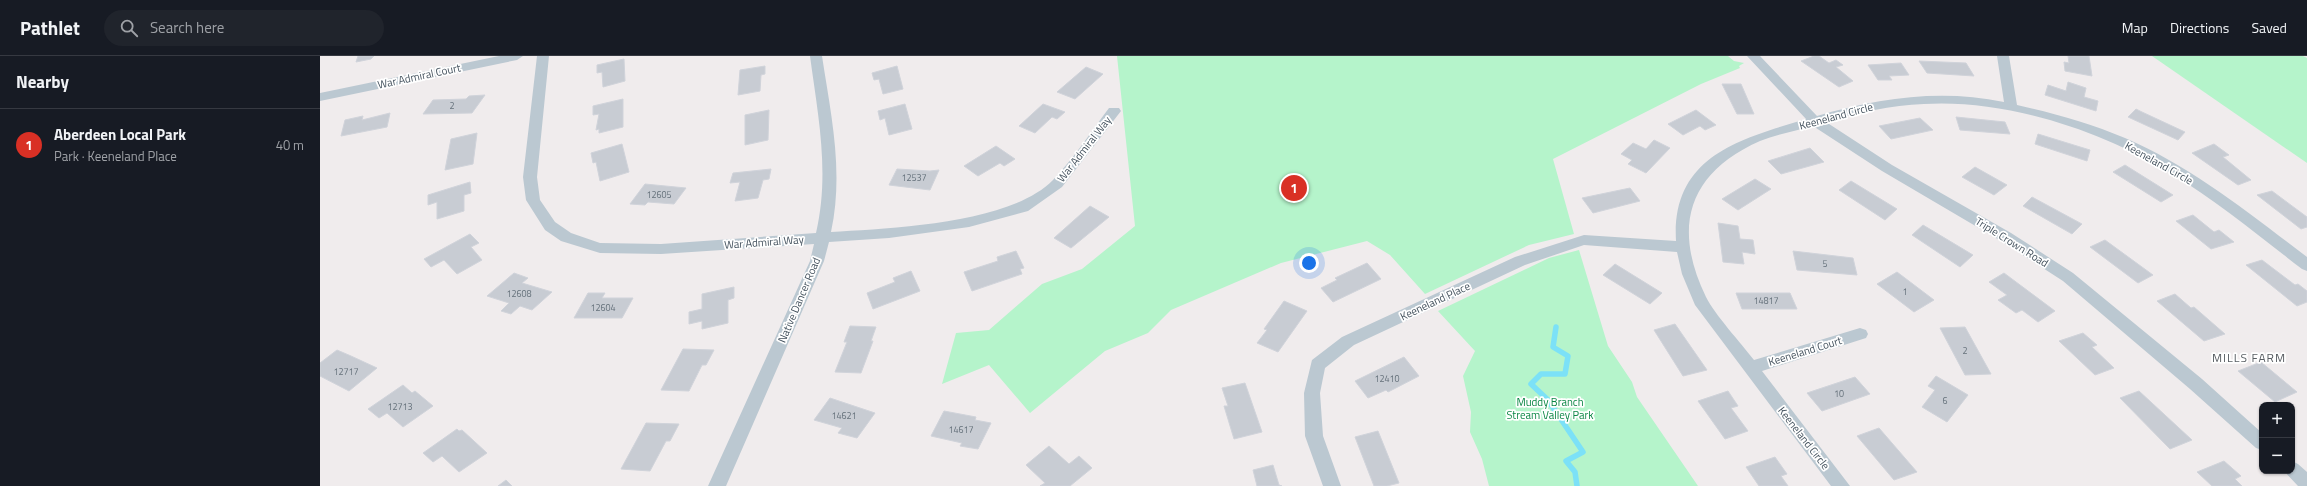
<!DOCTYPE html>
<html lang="en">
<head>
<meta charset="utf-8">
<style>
	body { margin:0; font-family:"Titillium Web",sans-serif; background:#20242c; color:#f1f3f6 }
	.controls { position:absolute; right:12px; bottom:12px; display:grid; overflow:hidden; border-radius:8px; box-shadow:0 1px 3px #0004 }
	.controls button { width:36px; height:36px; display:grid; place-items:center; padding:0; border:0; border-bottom:1px solid #363941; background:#171b24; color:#f1f3f6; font:20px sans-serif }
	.you { position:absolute; left:989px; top:207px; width:14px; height:14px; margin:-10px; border:3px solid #fff; border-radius:50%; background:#1a73e8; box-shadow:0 0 0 6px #1a73e833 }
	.badge { display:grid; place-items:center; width:26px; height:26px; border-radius:50%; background:#d93025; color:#fff; font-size:13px; font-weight:700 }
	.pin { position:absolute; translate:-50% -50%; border:2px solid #fff; box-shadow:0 1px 4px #0006 }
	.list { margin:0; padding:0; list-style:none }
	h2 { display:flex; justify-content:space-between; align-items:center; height:52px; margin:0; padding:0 16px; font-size:17px }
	h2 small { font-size:13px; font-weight:400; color:#9ea1a6 }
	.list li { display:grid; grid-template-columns:26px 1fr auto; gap:12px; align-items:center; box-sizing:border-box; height:72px; padding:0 16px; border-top:1px solid #363941 }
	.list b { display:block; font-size:15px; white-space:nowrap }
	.list p { margin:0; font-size:13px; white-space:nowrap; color:#9ea1a6 }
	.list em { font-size:13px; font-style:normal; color:#9ea1a6 }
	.icon { flex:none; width:22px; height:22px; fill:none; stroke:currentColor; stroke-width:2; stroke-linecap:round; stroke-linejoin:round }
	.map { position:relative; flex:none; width:1987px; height:430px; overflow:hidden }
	header { display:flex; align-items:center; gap:24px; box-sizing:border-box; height:56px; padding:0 20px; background:#171b24; border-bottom:1px solid #363941 }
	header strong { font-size:19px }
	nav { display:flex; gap:22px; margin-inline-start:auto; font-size:14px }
	.search { width:280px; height:36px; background:#20242c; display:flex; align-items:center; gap:10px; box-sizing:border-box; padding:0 14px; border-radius:22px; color:#9ea1a6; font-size:15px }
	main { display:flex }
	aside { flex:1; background:#171b24 }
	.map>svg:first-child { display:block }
	.green { fill:#b5f4cb }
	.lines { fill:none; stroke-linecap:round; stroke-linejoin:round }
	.stream { stroke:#7ce1f7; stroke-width:5.5 }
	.building { fill:#c8ccd3; stroke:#d0d3da }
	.street { fill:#bbc8d1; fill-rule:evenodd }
	.labels { text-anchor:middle; stroke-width:3.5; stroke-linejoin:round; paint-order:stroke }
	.number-label { font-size:9px; fill:#64707a }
	.street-label { font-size:11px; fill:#43515d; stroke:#fff }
	.park-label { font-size:11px; fill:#0b8745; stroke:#fff }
	.neighbourhood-label { font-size:12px; letter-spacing:1px; fill:#595e63; stroke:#fff }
</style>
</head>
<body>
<header>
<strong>Pathlet</strong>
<div class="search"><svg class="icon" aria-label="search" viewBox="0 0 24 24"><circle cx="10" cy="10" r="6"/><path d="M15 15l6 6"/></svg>Search here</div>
<nav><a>Map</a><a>Directions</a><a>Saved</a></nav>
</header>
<main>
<aside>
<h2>Nearby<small></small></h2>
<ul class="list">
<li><span class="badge">1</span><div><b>Aberdeen Local Park</b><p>Park · Keeneland Place</p></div><em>40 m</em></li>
</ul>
</aside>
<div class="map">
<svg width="1987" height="430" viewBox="0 0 1987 430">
	<rect width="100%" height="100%" fill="#f0eced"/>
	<g class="green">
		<path d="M797,0H1408L1414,5L1424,7L1419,10L1420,12L1381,28L1233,103L1254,178L1209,189L1105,238L1070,199L1047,185L961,207L851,254L828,277L785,295L710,357L669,309L622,328L636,277L669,274L722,228L762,213L815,170Z"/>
		<path d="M1832,0H1983L1987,2V107Z"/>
		<path d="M1259,194L1288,290L1312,326L1317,341L1378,430H1169L1162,403L1150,376L1151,356L1143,320L1155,295L1118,255L1229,202Z"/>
	</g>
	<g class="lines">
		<path class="stream" d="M1236,271L1233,291L1248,300L1245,318H1221L1211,328L1228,344L1263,396L1246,405L1255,416L1257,430"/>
	</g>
	<g class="building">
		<path d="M38,0H54L51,3L36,6Z"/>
		<path d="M1494,0H1499L1509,7L1516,4L1523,9L1516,11L1533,25L1519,31L1481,5Z"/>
		<path d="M1748,0H1769L1772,20L1745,15L1744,6L1749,7Z"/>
		<path d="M304,3L305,25L283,31L282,16L277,17V9Z"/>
		<path d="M1599,5L1646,7L1654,20L1607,17Z"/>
		<path d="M1581,7L1589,19L1569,20L1572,24H1558L1548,9Z"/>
		<path d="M445,10V18L441,19L440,35L418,39L420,14Z"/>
		<path d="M577,10L583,33L563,38L559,23L554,24L552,17Z"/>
		<path d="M766,11L783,18L755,43L737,36Z"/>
		<path d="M1748,26L1766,32L1764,41L1778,45L1776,55L1725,39L1728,29L1746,35Z"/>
		<path d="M1402,28H1421L1434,58H1417Z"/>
		<path d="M165,39L152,57L103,58L113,44L146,43L149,40Z"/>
		<path d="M303,43V71L279,77V73L276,74L279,58L273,59V50Z"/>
		<path d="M585,48L592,73L569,79L565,62L560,64L558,55Z"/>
		<path d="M723,48L745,56L737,63L732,61L715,77L699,70Z"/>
		<path d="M1816,53L1822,56L1865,76L1858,84L1808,61Z"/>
		<path d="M449,54L448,84L425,89V59Z"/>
		<path d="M1376,54L1396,69L1385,74L1380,70L1363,79L1348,68Z"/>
		<path d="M70,57L67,71L21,80L25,64L43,60L42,64Z"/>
		<path d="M1636,61L1685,66L1690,78L1640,74Z"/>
		<path d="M1600,62L1613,74L1571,83L1559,70Z"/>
		<path d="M157,77L153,108L125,114L131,83Z"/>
		<path d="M1718,78L1770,94L1767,105L1715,88Z"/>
		<path d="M1334,84L1350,92L1326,117L1308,108L1312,104L1301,98L1313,87L1326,93Z"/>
		<path d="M302,88L309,116L280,125L276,106L273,107L271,97Z"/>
		<path d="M1894,88L1909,99L1903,101L1931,124L1918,129L1872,97Z"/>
		<path d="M676,90L695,103L684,110L680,107L658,120L644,110Z"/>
		<path d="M1490,92L1504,106L1461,118L1448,105Z"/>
		<path d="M1805,109L1853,139L1841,146L1793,116Z"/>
		<path d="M1655,111L1687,129L1674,139L1642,121Z"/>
		<path d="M451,113L449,123L443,124L438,142L415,145L420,126L410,127L413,117Z"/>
		<path d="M577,113L610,115L619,114L610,134L569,129Z"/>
		<path d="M1435,123L1451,133L1418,154L1402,143Z"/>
		<path d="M1531,125L1577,153L1565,164L1519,134Z"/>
		<path d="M150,126L151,137L144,139V155L117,163V146L108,149V139Z"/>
		<path d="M325,128L366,132L354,148L328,146L325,149L310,148Z"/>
		<path d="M1310,132L1320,145L1273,157L1262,142Z"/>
		<path d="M1952,135L1987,161V171L1981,173L1937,139Z"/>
		<path d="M1712,141L1762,168L1752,178L1703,150Z"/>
		<path d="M770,150L789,161L751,192L734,182Z"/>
		<path d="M1873,159L1894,176L1899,174L1914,186L1891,193L1856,165Z"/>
		<path d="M1398,167L1418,170L1420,183L1433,184L1435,198L1422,196L1424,208L1403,206Z"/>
		<path d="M1603,169L1653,199L1640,211L1592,179Z"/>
		<path d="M150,178L159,187L151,191L162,204L137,218L124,204L111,211L104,203Z"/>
		<path d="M1785,184L1833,219L1818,227L1770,191Z"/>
		<path d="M696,195L704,212L700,213L702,218L652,235L644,216L678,205L677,201Z"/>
		<path d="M1473,195L1533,202L1537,219L1477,214Z"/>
		<path d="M1942,204L1975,229L1978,228L1987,235V246L1977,250L1926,209Z"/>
		<path d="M1047,207L1061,223L1013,246L1001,232L1017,224L1015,222Z"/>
		<path d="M1295,208L1342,237L1330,248L1283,219Z"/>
		<path d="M591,215L600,235L553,253L547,237L575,226L573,222Z"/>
		<path d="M1577,216L1614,244L1594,256L1557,228Z"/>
		<path d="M194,217L208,222L202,227L232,236L212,254L200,250L191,258L181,255L189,247L167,240Z"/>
		<path d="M1684,217L1735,255L1718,266L1702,254L1696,257L1678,244L1687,239L1669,226Z"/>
		<path d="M414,231V242L408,244V267L382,273V265L369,268V256L382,253V238Z"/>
		<path d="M268,237H285L282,242H313L302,262H254Z"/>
		<path d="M1416,237H1470L1477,253H1422Z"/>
		<path d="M1855,238L1871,252L1874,251L1905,278L1884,285L1837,245Z"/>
		<path d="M964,245L987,255L958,296L937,287L947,274L944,273Z"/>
		<path d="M1355,268L1387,314L1363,320L1334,274Z"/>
		<path d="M530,270L556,271L551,285H553L541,317L515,316L527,286H524Z"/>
		<path d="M1645,271L1671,318L1645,319L1620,272Z"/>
		<path d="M1763,277L1777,289L1772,291L1794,312L1775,319L1739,285Z"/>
		<path d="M363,293L394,294L386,309H382L369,335L341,334Z"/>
		<path d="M17,294L31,300L57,312L29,335L0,320V307Z"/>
		<path d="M1084,301L1099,320L1068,336L1066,334L1048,342L1035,325Z"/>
		<path d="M1941,306L1977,336L1955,346L1918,315Z"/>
		<path d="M1616,320L1648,339L1627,366L1602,351L1615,334L1608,330Z"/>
		<path d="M1535,321L1550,338L1502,355L1487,337Z"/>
		<path d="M925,327L942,376L914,383L904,350H908L902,332Z"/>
		<path d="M83,329L92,337L95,335L113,350L83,371L67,357L59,362L48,353Z"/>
		<path d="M1408,335L1418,350L1411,352L1428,375L1405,383L1378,345Z"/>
		<path d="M1819,335L1872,384L1850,393L1800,342Z"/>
		<path d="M510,342L555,357L537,382L518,377L522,372L494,364Z"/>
		<path d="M624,355L656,361L655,364L671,367L658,393L640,390L642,387L611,380Z"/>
		<path d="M326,367L359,368L350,385H346L330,415L301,413Z"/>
		<path d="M1559,372L1597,416L1574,424L1537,380Z"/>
		<path d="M137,373L139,375L142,374L167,397L139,416L122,400L113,406L103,397Z"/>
		<path d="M1058,375L1079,427L1067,430H1054L1035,381Z"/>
		<path d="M729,390L749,408L759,400L772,412L750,430H720L725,427L706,409Z"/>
		<path d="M1455,401L1467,418L1461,420L1468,430H1439L1426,411Z"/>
		<path d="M1904,405L1921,420L1915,423L1922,430H1892L1877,416Z"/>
		<path d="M953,409L959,429L962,430H937L933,414Z"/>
		<path d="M186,424L192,430H178Z"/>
	</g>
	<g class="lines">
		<g class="street">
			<path d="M179,0H203L197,4L0,45V37Z"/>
			<path d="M217,0H229L217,121L220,144L235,166L251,177L280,187L341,188L496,177C510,117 498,60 490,0H502C511,59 524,116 511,176C571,172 690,168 733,124C754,102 771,76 789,52H799L801,55L742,131L708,155L649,171L569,182L509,186L504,205L406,430H388L490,205L494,188L341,198L280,197L241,185L225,174L206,144L203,121Z"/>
			<path d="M1427,0H1440L1497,60C1559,42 1620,33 1684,46L1677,0H1689L1697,49C1733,57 1770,67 1805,82C1872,111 1929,157 1987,201V215L1982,213C1939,180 1898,146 1852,118C1783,75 1686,43 1604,48C1571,49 1538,57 1506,66L1572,109L1691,177L1753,217L1882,323L1942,377V394L1936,392L1870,333L1743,225L1681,185L1562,115L1493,70C1476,75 1457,78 1440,85C1368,117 1352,171 1386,241C1395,259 1421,287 1434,304L1540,272L1546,274L1548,278L1546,282L1442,315L1530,430H1511L1375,249L1362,218L1357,196L1264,189L1205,209L1034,289L1005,312L1000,337L1003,380L1021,430H1003L985,380L984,337L992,304L1022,281L1195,201L1264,179L1356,185C1351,100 1420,83 1486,63Z"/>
			<path d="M1972,405L1978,408L1987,416V430H1978L1964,415H1972Z"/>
		</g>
	</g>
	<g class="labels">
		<g class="number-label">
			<text x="132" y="53">2</text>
			<text x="594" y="125">12537</text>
			<text x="339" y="142">12605</text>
			<text x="1505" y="211">5</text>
			<text x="1585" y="239">1</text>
			<text x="199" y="241">12608</text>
			<text x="1446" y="248">14817</text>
			<text x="283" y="255">12604</text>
			<text x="1645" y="298">2</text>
			<text x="26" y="319">12717</text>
			<text x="1067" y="326">12410</text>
			<text x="1519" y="341">10</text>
			<text x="1625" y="348">6</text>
			<text x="80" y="354">12713</text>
			<text x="524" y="363">14621</text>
			<text x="641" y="377">14617</text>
		</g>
		<g class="street-label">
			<text transform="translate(99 20) rotate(-12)" y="4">War Admiral Court</text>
			<text transform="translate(1516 60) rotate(-15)" y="4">Keeneland Circle</text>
			<text transform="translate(764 93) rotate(-52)" y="4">War Admiral Way</text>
			<text transform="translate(1839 107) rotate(29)" y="4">Keeneland Circle</text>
			<text transform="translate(444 186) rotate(-4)" y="4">War Admiral Way</text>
			<text transform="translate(1692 186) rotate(32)" y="4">Triple Crown Road</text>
			<text transform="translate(479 244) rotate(-67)" y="4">Native Dancer Road</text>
			<text transform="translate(1115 245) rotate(-25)" y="4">Keeneland Place</text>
			<text transform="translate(1485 295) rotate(-17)" y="4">Keeneland Court</text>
			<text transform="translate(1484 382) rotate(52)" y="4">Keeneland Circle</text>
		</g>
		<g class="park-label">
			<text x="1230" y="350">Muddy Branch<tspan x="1230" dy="13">Stream Valley Park</tspan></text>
		</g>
		<g class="neighbourhood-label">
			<text x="1929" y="306">MILLS FARM</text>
		</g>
	</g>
</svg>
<div class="controls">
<button>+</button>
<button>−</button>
</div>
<div class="you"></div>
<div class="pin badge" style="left:974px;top:132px">1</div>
</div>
</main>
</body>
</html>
